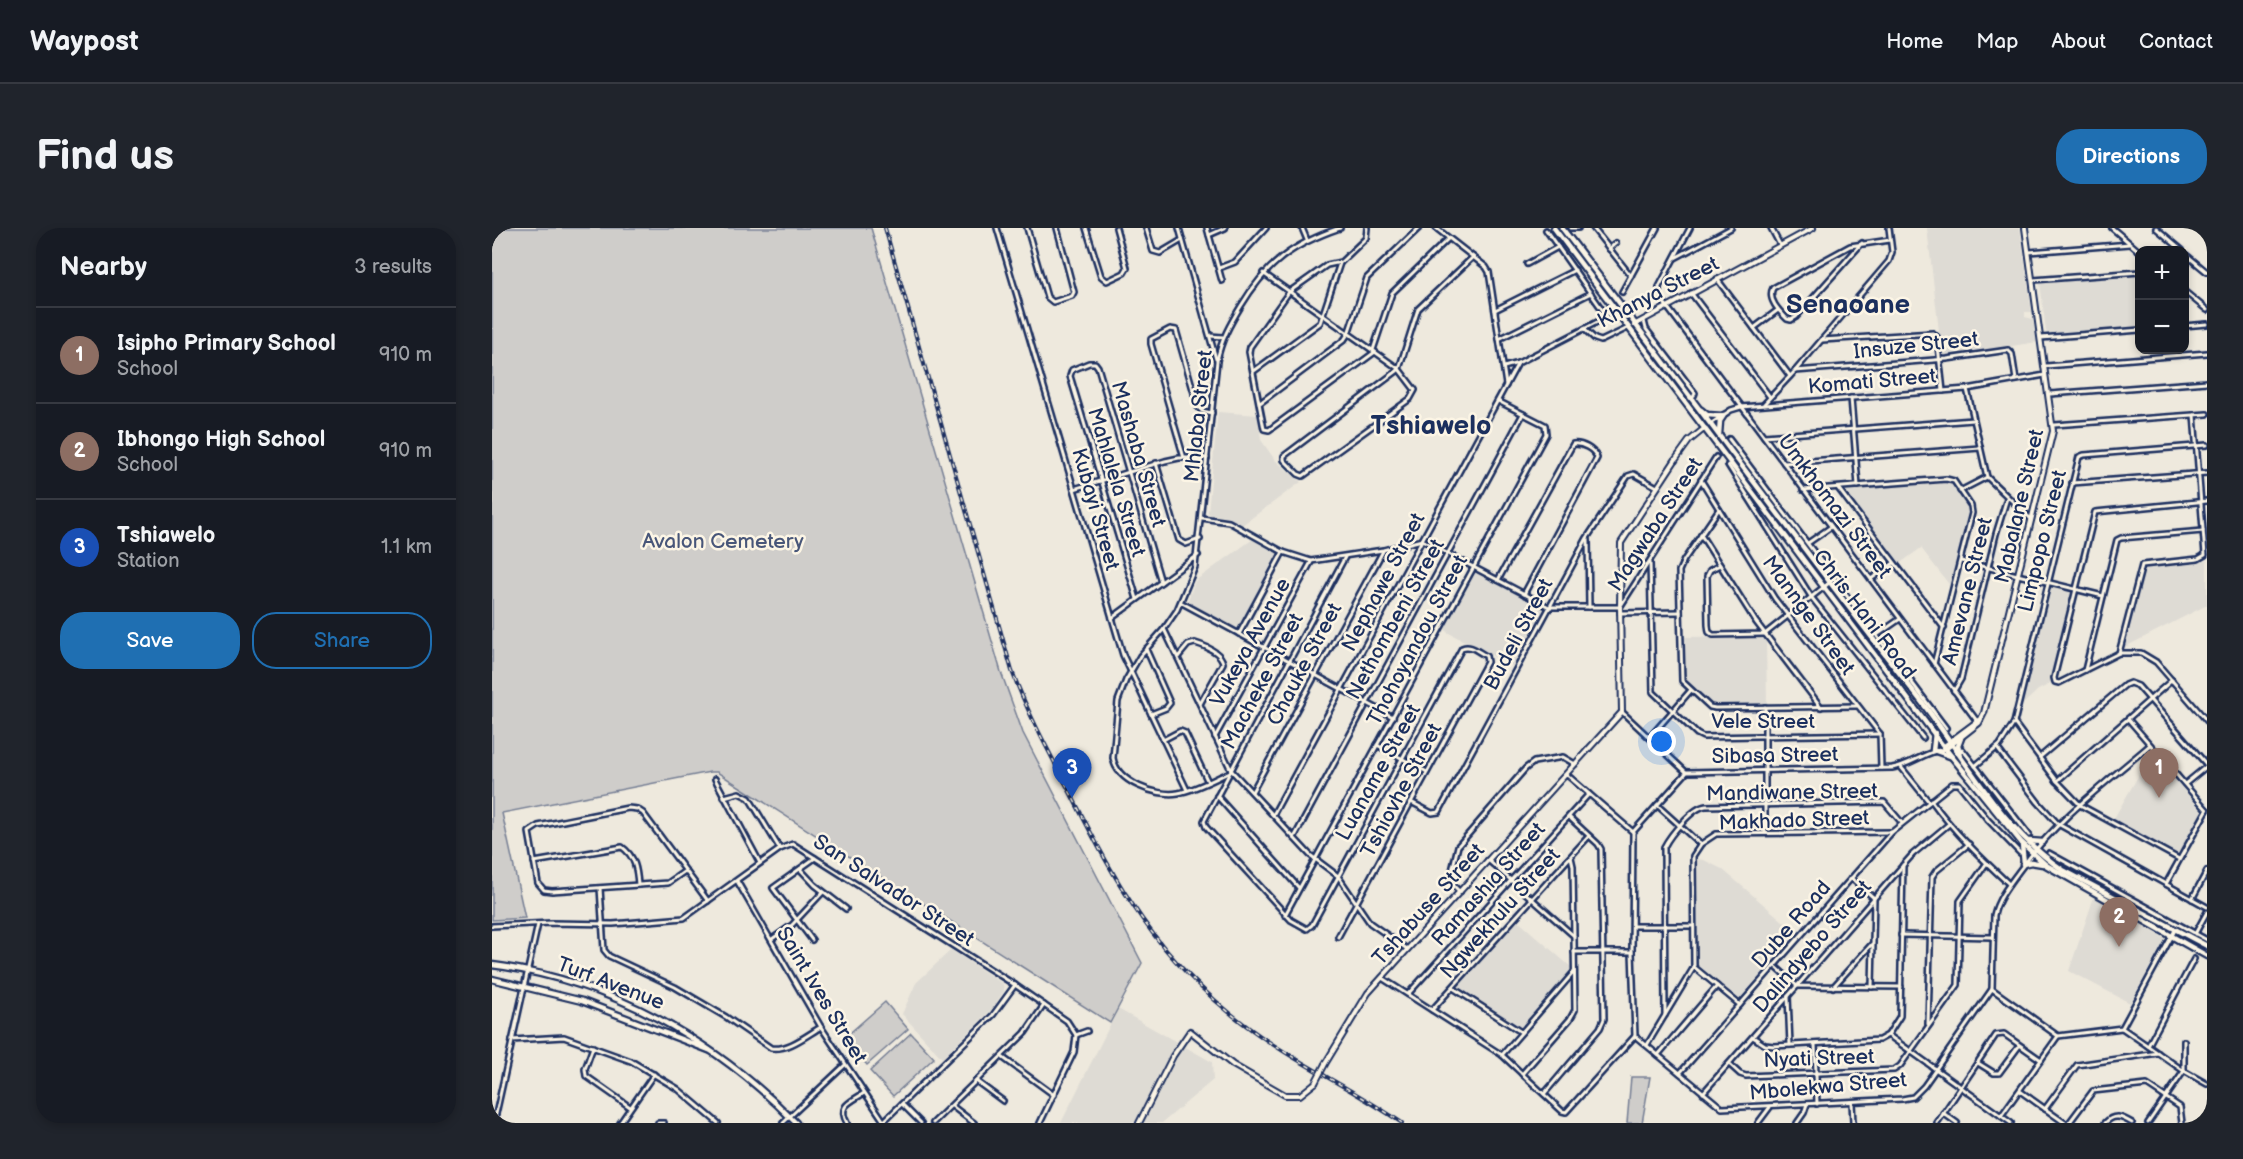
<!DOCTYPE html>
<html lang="en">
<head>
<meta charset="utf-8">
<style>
	body { margin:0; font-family:"Balsamiq Sans",sans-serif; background:#20242c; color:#f1f3f6 }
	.controls { position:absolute; right:18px; top:18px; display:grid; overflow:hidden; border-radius:12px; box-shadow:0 3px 9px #0003 }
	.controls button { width:54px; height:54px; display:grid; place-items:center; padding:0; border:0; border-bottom:2px solid #363941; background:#171b24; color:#f1f3f6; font:30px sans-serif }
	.you { position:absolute; left:1170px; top:514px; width:21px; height:21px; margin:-15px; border:4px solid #fff; border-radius:50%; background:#1a73e8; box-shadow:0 0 0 9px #1a73e833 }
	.badge { display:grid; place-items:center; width:39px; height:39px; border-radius:50%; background:#1f6fb2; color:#fff; font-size:20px; font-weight:700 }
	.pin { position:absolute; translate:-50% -50px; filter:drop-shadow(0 2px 3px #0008) }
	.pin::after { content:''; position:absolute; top:32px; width:21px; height:18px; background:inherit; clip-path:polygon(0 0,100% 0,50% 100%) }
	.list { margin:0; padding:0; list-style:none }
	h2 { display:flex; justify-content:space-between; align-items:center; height:78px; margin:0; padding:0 24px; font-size:26px }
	h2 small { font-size:20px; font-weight:400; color:#9ea1a6 }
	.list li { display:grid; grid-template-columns:39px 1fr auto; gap:18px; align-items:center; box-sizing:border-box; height:96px; padding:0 24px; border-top:2px solid #363941 }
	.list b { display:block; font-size:22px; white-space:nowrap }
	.list p { margin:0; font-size:20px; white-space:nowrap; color:#9ea1a6 }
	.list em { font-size:20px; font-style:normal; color:#9ea1a6 }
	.actions { display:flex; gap:12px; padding:18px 24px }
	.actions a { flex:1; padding:14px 0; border:2px solid #1f6fb2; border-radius:24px; text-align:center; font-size:21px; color:#1f6fb2 }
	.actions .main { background:#1f6fb2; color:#fff }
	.map { position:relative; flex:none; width:1715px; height:895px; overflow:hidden; border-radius:24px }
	header { display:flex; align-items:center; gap:36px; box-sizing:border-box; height:84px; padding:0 30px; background:#171b24; border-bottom:2px solid #363941 }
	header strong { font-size:28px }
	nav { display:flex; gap:33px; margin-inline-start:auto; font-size:21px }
	.intro { display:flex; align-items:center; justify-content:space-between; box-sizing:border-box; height:144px; padding:0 36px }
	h1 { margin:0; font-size:42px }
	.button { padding:15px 27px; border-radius:24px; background:#1f6fb2; color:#fff; font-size:21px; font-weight:700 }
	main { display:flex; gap:36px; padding:0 36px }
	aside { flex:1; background:#171b24; border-radius:24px; box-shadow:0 3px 9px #0003 }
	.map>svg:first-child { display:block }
	.built { fill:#dedbd4 }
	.green { fill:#cfcdca; stroke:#757e94; stroke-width:1.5 }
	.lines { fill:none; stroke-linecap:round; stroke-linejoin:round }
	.minor-casing { stroke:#1b2f5e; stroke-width:8 }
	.tertiary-casing { stroke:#1b2f5e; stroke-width:8 }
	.secondary-casing { stroke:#1b2f5e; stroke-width:9 }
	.minor { stroke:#fcf5e5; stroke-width:3 }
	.tertiary { stroke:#fcf5e5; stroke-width:4 }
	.secondary { stroke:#fcf5e5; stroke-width:4.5 }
	.rail-casing { stroke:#1b2f5e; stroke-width:4 }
	.rail { stroke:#fcf5e5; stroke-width:1.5; stroke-dasharray:4.5; stroke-linecap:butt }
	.tertiary-bridge-casing { stroke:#1b2f5e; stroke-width:8; stroke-linecap:butt }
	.tertiary-bridge { stroke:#fcf5e5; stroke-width:4 }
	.labels { text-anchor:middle; stroke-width:5; stroke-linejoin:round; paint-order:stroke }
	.street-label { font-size:21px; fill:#1b2f5e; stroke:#fcf5e5 }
	.park-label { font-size:21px; fill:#485679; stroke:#fcf5e5 }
	.district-label { font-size:27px; font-weight:bold; fill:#1b2f5e; stroke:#fcf5e5 }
</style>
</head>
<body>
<header>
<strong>Waypost</strong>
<nav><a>Home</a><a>Map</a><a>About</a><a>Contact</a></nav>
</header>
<div class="intro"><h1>Find us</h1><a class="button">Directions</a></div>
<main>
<aside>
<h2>Nearby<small>3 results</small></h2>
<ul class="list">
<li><span class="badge" style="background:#8d6e63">1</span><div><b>Isipho Primary School</b><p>School</p></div><em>910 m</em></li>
<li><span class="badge" style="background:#8d6e63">2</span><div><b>Ibhongo High School</b><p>School</p></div><em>910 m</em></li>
<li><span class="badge" style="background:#1a4fb4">3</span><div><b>Tshiawelo</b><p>Station</p></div><em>1.1 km</em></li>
</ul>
<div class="actions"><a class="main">Save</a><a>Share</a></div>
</aside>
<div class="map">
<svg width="1715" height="895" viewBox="0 0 1715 895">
	<rect width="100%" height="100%" fill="#eee9dd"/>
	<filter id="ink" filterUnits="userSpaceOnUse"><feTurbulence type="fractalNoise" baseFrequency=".0167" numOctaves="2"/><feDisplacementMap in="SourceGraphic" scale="12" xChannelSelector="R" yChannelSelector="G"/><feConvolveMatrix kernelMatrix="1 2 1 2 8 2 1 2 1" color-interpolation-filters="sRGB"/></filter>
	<g filter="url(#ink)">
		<g class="built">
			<path d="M1435,0H1528L1540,84H1533V89L1541,91L1545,114L1450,129Z"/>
			<path d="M1647,47V100L1557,107L1554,103L1548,54Z"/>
			<path d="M726,184L766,187L769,212L783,232L809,254L750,297L738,291L718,287L716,284Z"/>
			<path d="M1458,254L1477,279V285L1459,359L1429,320L1407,336L1353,265L1354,262Z"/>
			<path d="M761,311L786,324V327L748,398L741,399L698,376L696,372L703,353Z"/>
			<path d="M1715,333V377L1631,420L1651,341L1655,338Z"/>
			<path d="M984,344L1051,380L1052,383L1023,437L1020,438L955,404L952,398L980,346Z"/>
			<path d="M1560,358L1578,362L1580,366L1558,456L1546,462L1529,478L1557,361Z"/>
			<path d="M1268,408L1274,412L1275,477H1219L1190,451V409Z"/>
			<path d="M1660,524L1711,585L1689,626L1684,627L1621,592Z"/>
			<path d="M1203,631L1212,632L1230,641L1305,705L1247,771L1204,735Z"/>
			<path d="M1602,669L1672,710V713L1638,775L1577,743Z"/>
			<path d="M1025,692L1080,740L1030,798L1024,799L968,762L967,757Z"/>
			<path d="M459,722L511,756L512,763L499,782L450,830L410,786L424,755Z"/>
			<path d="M626,781L720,834L721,852L670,895H569Z"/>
		</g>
		<g class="green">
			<path d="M0,0H379L509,444L531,505L650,735L618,795L225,544H218L10,585L33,690L0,692Z"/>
			<path d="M393,774L416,801L375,837L352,810Z"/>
			<path d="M419,805L442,830L401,868L378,843Z"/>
			<path d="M1139,849H1158L1150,895H1135Z"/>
		</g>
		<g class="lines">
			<defs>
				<g id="minor">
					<path d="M505,0L631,427L695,562"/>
					<path d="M535,0L555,69L561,74L580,68L582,64L565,0"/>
					<path d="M594,0L609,48L615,53L632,45L635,40L624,0"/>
					<path d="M654,0L661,23L668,25L690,12"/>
					<path d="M687,0L724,131"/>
					<path d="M715,0L730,53"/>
					<path d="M810,0L815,12"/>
					<path d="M875,0L874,10L849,34L835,37L797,64L758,119L757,124L772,201L777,202L883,124"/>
					<path d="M944,0L994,39L997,44L1014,157"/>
					<path d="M1079,0H1086"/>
					<path d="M1101,0L1139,48"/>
					<path d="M1198,0L1167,59V68L1485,493"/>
					<path d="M1279,0L1288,17"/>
					<path d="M1620,0L1648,24"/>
					<path d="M1664,0L1690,22"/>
					<path d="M1708,0L1715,6"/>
					<path d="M717,7L733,0"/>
					<path d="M1370,15L1304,89L1299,92L1295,91C1287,83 1275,71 1281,60L1358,18L1398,12"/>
					<path d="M1117,21L1124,15"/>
					<path d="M1537,24L1638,16"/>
					<path d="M1692,25L1715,44"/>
					<path d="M1183,30L1239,0"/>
					<path d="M1035,36L1066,19"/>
					<path d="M727,40L743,34L774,0"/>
					<path d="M771,45L907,141L923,162L918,171L811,248L806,246L792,232V228L905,143L907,141L926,81L981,29"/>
					<path d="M1225,51L1298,148"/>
					<path d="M1541,52L1648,44"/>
					<path d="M1692,63L1715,82"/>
					<path d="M1130,64L1165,0"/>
					<path d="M1199,65L1278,169"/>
					<path d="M1003,82L1083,42"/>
					<path d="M1152,93L1154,101L1203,165L1200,172"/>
					<path d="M1692,98L1715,96"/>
					<path d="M1262,100L1286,82"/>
					<path d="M1092,101L1103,111L1109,113L1136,100"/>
					<path d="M718,108L731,109"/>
					<path d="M1549,110L1648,102"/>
					<path d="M1007,111L1099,65"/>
					<path d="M1330,112L1441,105L1445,109L1451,163"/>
					<path d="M881,122L900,65L956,11"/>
					<path d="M1554,138L1715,125"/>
					<path d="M1012,139L1026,135L1113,90L1114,87L1054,2"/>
					<path d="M762,143L828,95L848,35"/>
					<path d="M1303,143L1455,131L1516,122L1520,126L1524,152"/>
					<path d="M1475,161L1495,249L1539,291"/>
					<path d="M1558,166L1715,154"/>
					<path d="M1359,170L1366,258"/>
					<path d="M768,175L852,112L856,106L875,50L927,0"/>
					<path d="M1272,176L1303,143L1397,33L1400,24L1397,0"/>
					<path d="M1218,196L1239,182L1249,179L1475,161L1553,147"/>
					<path d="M1562,197L1715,186"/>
					<path d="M1272,208L1481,192"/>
					<path d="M1237,211L1454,500"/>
					<path d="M692,230L659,116V111L678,101L684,102L706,179L710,183L720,185"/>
					<path d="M664,235L687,312L694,316L708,311"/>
					<path d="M1292,235L1488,220"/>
					<path d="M1236,237L1320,370L1431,510"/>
					<path d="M1209,252L1283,371L1388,506L1389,540"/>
					<path d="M1580,255L1715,245"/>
					<path d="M1346,260L1452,400"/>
					<path d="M582,261L673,233L687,230H715"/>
					<path d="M1311,262L1454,251L1462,253L1479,278L1480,285L1442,436"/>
					<path d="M1468,263L1495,249"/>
					<path d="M1715,273L1603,284L1562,450L1563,454L1567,455L1627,425H1649L1664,434L1715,493"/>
					<path d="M1227,281L1192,332L1187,343L1190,453L1218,479L1223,480L1365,478"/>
					<path d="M710,290L737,294L791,324L819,333L891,322L930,312L1057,379H1128L1224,229"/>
					<path d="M1209,307L1264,394L1329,479"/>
					<path d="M1096,312L1097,379"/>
					<path d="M1316,315L1339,299"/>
					<path d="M1469,333L1611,368"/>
					<path d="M1158,334L1161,464L1205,506L1211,509L1388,506"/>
					<path d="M1228,337L1218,342L1215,348L1216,397L1217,404L1221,407L1273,406L1337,355"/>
					<path d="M1379,351L1402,335"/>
					<path d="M1006,352L1081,216C1090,215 1102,221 1105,230L1032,366"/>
					<path d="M645,371L578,148L580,142L597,135H603L606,139L669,354"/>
					<path d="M690,375L901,489"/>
					<path d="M1128,385L1188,384"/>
					<path d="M620,390L706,327"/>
					<path d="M672,401L739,542L818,627L846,648L878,695L915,721"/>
					<path d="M747,406L791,324"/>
					<path d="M1385,407L1408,391"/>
					<path d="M654,421L678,475L674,480L659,486"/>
					<path d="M1627,425L1650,337L1706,331L1713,327L1702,187"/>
					<path d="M686,429L696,417L703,415C713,418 729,424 731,435L708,476"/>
					<path d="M1593,442L1625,312L1629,310L1711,303"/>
					<path d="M1462,463L1469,451L1504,306L1515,270"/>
					<path d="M1130,484L1194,544"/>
					<path d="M1636,491L1715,582"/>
					<path d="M1522,495L1565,553L1588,577L1687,631"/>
					<path d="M723,509L819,334"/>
					<path d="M1158,509L1199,462"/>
					<path d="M671,512L688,503L693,505L716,554"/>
					<path d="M885,517L935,544"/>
					<path d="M1505,520L1546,574L1566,596L1715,679"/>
					<path d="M1470,521L1537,607"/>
					<path d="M1548,529L1633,457L1638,455L1646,458L1715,537"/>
					<path d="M1483,538L1508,517L1522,495L1587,229L1592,227L1715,217"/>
					<path d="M1409,539L1437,574"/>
					<path d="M738,544C721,552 703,562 686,565C664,569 625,554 621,530L626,473L634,452L648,428L672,401L685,382L703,339L725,133C729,112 738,96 749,78C775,35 801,16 848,0"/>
					<path d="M1074,546L1141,604"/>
					<path d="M223,551L268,635"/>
					<path d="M1565,553L1680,452"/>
					<path d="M1693,556L1715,538"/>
					<path d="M760,564L891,323"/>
					<path d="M725,568L807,660"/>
					<path d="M232,569L247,565L257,570L288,621"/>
					<path d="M1439,572C1461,603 1489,630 1517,656"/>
					<path d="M919,574L940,585L947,584L1095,310L1136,248L1142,246L1165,259"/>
					<path d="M1165,577L1208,616"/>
					<path d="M781,587L1026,135"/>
					<path d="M1273,605V479"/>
					<path d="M802,610L1031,186"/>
					<path d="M1557,625L1715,712"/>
					<path d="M996,632L1082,708"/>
					<path d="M42,634L130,619C143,628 145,642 146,657"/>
					<path d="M308,641L323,657L354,681"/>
					<path d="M193,643L176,655L60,663L52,662L46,655L37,604L46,598L136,580L145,581L151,585L216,673"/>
					<path d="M1359,650L1382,670L1380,759"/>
					<path d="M245,653L329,799L393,895"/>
					<path d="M1674,656L1715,582"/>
					<path d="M108,660L112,722L117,728L183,759L234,789L279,820C296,823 315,807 329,799"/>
					<path d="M968,664L959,655L958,651L966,618L1034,540L1042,534L1071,529L1083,536"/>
					<path d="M1700,671L1715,643"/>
					<path d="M793,687L1054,206L1053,197L1006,173"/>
					<path d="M0,698L59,695L121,696L192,690L288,621L301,616L523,757L575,793L584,807L582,824L548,895"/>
					<path d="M1141,698H1200"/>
					<path d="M1703,706L1715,684"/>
					<path d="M1409,707L1500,709"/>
					<path d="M846,709L995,434L994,428C986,424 979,416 970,420L820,697L815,701L799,692L714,599L712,593L853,329"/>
					<path d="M280,711L300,697L331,664"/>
					<path d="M320,712L281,660L323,630"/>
					<path d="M1082,724H1140"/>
					<path d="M1282,737L1305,758L1409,759"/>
					<path d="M1202,739L1248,777"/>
					<path d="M890,750L1010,827L1070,883L1074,884L1143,808L1140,724L1141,604L1195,544L1400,540C1419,537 1434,523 1453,521"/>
					<path d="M1341,759L1380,716"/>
					<path d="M961,760L1029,804"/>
					<path d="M1500,761L1566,808"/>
					<path d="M916,766L1097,566"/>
					<path d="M1296,768L1298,817"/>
					<path d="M940,782L1097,608"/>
					<path d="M1173,787L1172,619C1178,607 1201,579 1214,578L1392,574L1410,595"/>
					<path d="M1436,796L1440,649L1444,643L1477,616"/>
					<path d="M1630,800L1692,843L1715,856"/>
					<path d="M584,807L595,803"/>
					<path d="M1396,807L1519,895"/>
					<path d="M1143,808L1230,880L1410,871L1421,869L1432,858L1500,761L1502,687C1506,670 1517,657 1527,643C1563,593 1612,556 1658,517"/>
					<path d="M1261,809L1273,817L1282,818L1387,812L1396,807L1408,788L1411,637"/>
					<path d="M20,812L72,809L139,833L186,861L226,895"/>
					<path d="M1323,816L1325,876"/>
					<path d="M1155,817L1202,739L1201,628L1209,616L1224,606L1400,604"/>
					<path d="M1656,818L1702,731"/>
					<path d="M101,819L93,841L94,848L138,879"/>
					<path d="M1010,827L1082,744"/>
					<path d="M1166,827L1225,758"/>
					<path d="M510,829L562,867"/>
					<path d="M1486,835L1502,845H1507L1527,818"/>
					<path d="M1237,836L1248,846L1254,848L1402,842L1408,838L1466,757L1468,673L1494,636"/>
					<path d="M1188,845L1400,604L1460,556H1467L1496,592L1528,625"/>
					<path d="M1030,846L1078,791L1083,782L1081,638L1079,629"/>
					<path d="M484,853L511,873"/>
					<path d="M1528,863L1573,895"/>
					<path d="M1211,865L1421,626L1457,596"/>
					<path d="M1052,866L1108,800L1112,791L1109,621L1106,616L1077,589"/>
					<path d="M1360,874L1361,895"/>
					<path d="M410,876L429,895"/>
					<path d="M460,878L482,895"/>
					<path d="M1553,881L1585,837L1666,825"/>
					<path d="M1451,885L1465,895"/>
					<path d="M1509,888L1566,808L1630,800L1683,702"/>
					<path d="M392,893L501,787L523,757"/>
					<path d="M2,895L46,696"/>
					<path d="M128,895L162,846"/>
					<path d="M166,895H172"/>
					<path d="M291,895L353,837"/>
					<path d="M355,895C345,877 359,874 372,865"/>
					<path d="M441,895L533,805L552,777"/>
					<path d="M1266,895L1278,879"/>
					<path d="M1305,895L1312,885L1315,876"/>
					<path d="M1445,895L1504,807L1512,806L1549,832"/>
					<path d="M1577,895L1601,863L1655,857L1688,879L1690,895"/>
					<path d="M1613,895C1622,885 1630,889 1640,895"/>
					<path d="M1656,895L1692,843V813"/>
				</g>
				<g id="tertiary">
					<path d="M1142,97L1321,0"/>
					<path d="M1452,518L1487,492"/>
					<path d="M1454,521L1487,495L1492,485L1561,203L1533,0"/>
					<path d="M833,836L876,765L1130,484L1128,379L1129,315L1184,231L1197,213L1213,200"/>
					<path d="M647,895L681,828L698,803L741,837L793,867H808L823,855"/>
				</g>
				<g id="secondary">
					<path d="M1062,0L1452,519L1529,614L1554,637L1715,728"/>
					<path d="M1070,0C1191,157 1307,317 1429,473C1473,530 1509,601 1571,642L1715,718"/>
					<path d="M1209,182L1215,187L1229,188"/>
					<path d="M1227,206L1228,193L1232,187"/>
					<path d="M1441,523L1443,505"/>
					<path d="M1444,523L1458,528"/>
					<path d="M1468,524L1466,518L1469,510"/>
					<path d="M1537,613L1550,614"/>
					<path d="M1530,617L1532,635"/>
					<path d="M1531,636L1539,634L1551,636"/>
					<path d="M0,737C117,752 222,811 304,895"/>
					<path d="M0,751L90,773L217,822"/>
				</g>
			</defs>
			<use href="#minor" class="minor-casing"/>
			<use href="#tertiary" class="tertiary-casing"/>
			<use href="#secondary" class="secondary-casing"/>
			<use href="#minor" class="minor"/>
			<use href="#tertiary" class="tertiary"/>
			<use href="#secondary" class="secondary"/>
			<defs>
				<path id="rail" d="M393,0L520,443C536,486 558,526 579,566C627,661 665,730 752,796C801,834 859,859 910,895"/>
			</defs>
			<use href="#rail" class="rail-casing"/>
			<use href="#rail" class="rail"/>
			<defs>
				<path id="tertiary-bridge" d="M823,855L833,836"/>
			</defs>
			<use href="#tertiary-bridge" class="tertiary-bridge-casing"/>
			<use href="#tertiary-bridge" class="tertiary-bridge"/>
		</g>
	</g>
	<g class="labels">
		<g class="street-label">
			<text transform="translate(1166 64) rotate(-27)" y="7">Khanya Street</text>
			<text transform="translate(1424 117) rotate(-6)" y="7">Insuze Street</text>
			<text transform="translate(1380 153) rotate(-5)" y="7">Komati Street</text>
			<text transform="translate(706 188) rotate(-84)" y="7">Mhlaba Street</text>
			<text transform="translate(647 226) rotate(74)" y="7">Mashaba Street</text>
			<text transform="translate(625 254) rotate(73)" y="7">Mahlalela Street</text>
			<text transform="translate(1343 278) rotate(53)" y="7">Umkhomazi Street</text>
			<text transform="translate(1527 278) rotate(-77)" y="7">Mabalane Street</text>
			<text transform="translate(604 281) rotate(74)" y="7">Kubayi Street</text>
			<text transform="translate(1163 296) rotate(-57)" y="7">Magwaba Street</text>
			<text transform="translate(1550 313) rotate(-76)" y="7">Limpopo Street</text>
			<text transform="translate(891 354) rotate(-62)" y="7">Nephawe Street</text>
			<text transform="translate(1475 363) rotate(-76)" y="7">Amevane Street</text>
			<text transform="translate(1373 386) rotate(53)" y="7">Chris Hani Road</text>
			<text transform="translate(1317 387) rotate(54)" y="7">Mannge Street</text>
			<text transform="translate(903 391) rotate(-61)" y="7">Nethombeni Street</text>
			<text transform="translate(1026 406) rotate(-62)" y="7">Budeli Street</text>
			<text transform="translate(925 412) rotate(-62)" y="7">Thohoyandou Street</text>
			<text transform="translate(758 414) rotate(-61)" y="7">Vukeya Avenue</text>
			<text transform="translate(812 436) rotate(-62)" y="7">Chauke Street</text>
			<text transform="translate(770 453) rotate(-62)" y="7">Macheke Street</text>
			<text x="1271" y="500">Vele Street</text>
			<text transform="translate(1283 527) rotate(-1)" y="7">Sibasa Street</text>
			<text transform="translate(886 544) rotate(-61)" y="7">Luaname Street</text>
			<text transform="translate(909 562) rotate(-62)" y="7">Tshiovhe Street</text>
			<text transform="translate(1300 564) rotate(-1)" y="7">Mandiwane Street</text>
			<text transform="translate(1302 592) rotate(-2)" y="7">Makhado Street</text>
			<text transform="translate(996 656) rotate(-48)" y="7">Ramashia Street</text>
			<text transform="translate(402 662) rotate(33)" y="7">San Salvador Street</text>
			<text transform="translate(936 676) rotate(-48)" y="7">Tshabuse Street</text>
			<text transform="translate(1008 685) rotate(-48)" y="7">Ngwekhulu Street</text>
			<text transform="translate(1299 696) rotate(-49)" y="7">Dube Road</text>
			<text transform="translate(1320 718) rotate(-49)" y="7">Dalindyebo Street</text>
			<text transform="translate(119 755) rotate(21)" y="7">Turf Avenue</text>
			<text transform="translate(330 767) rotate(59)" y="7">Saint Ives Street</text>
			<text transform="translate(1327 830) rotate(-2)" y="7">Nyati Street</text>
			<text transform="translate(1336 858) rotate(-5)" y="7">Mbolekwa Street</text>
		</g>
		<g class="park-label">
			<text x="231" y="320">Avalon Cemetery</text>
		</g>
		<g class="district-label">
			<text x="1356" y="85">Senaoane</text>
			<text x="939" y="206">Tshiawelo</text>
		</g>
	</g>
</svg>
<div class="controls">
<button>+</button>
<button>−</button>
</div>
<div class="you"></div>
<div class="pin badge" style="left:1667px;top:570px;background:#8d6e63">1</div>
<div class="pin badge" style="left:1627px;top:719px;background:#8d6e63">2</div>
<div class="pin badge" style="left:580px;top:570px;background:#1a4fb4">3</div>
</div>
</main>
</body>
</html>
